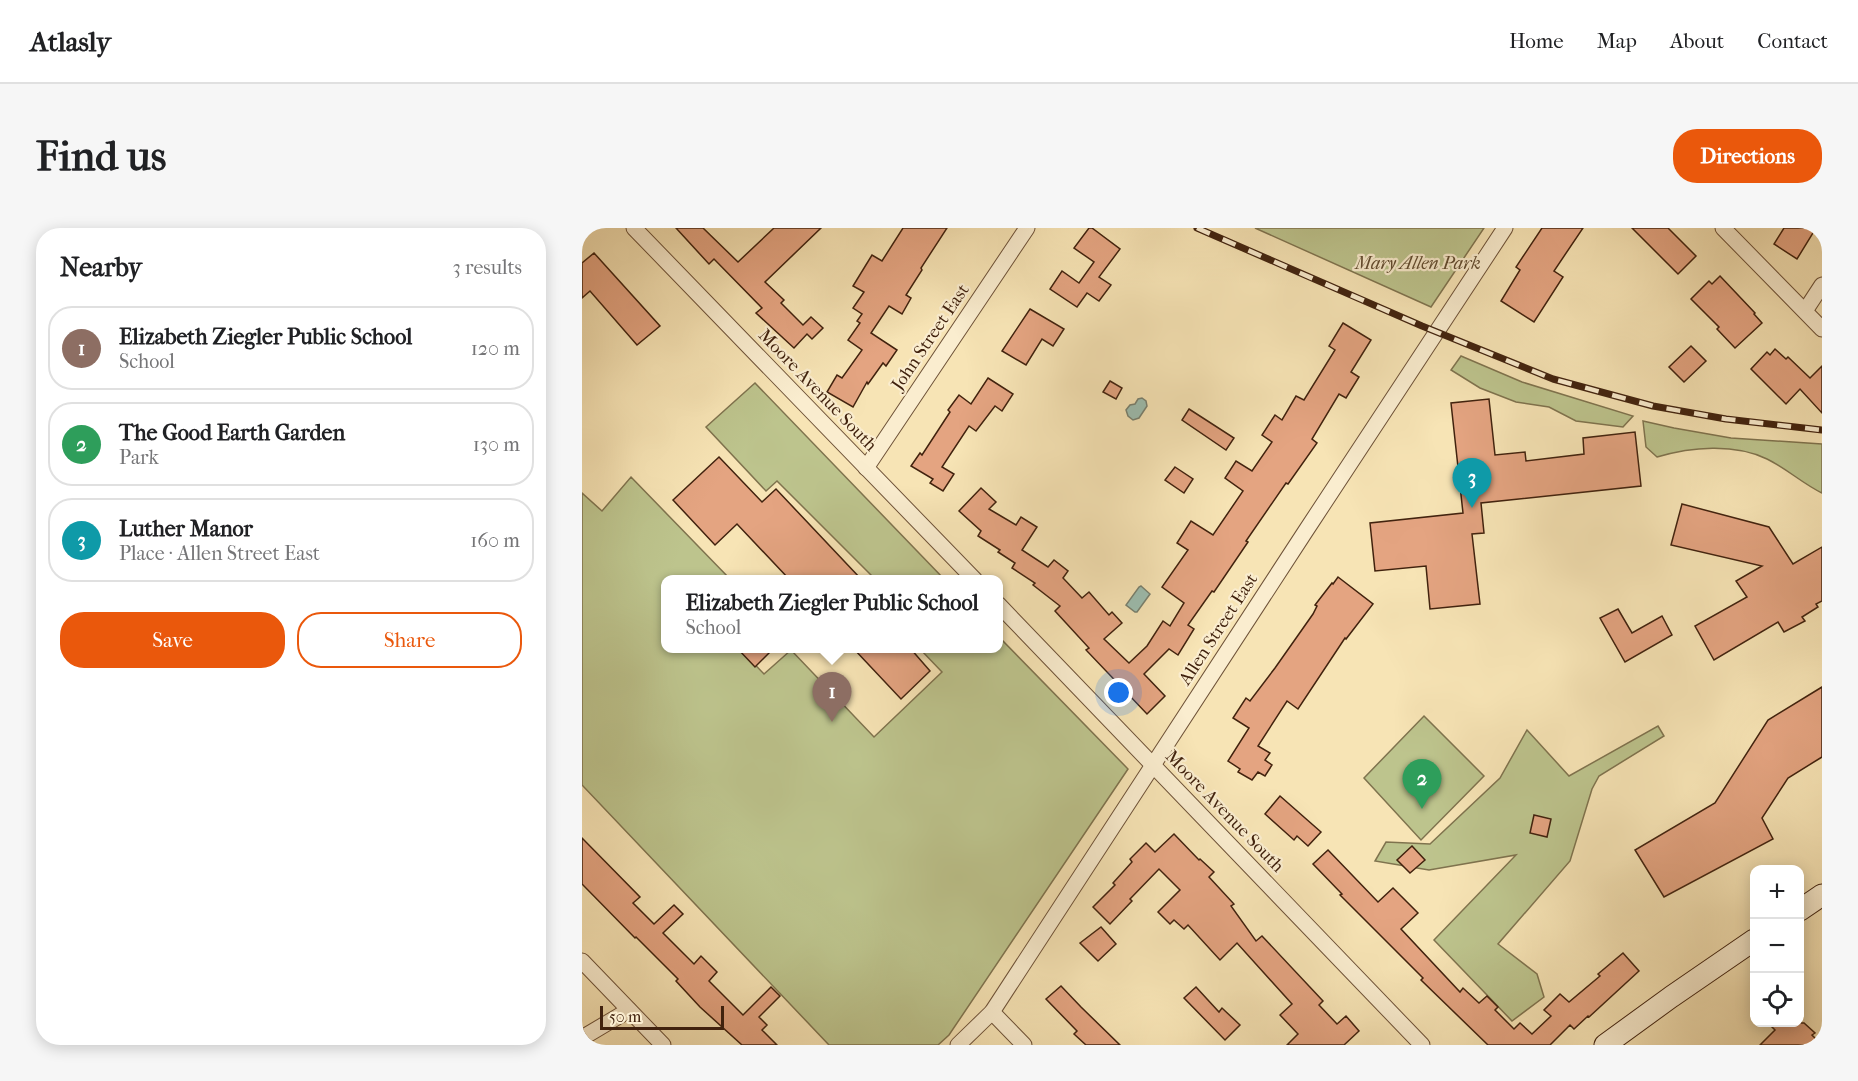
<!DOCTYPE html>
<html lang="en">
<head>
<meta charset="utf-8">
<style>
	body { margin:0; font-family:"IM FELL French Canon",serif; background:#f6f6f6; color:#202124 }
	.controls { position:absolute; right:18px; bottom:18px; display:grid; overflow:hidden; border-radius:12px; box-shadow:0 3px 15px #0003 }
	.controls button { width:54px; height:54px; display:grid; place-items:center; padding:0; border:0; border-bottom:2px solid #e0e0e0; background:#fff; color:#202124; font:30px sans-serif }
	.scale { position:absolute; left:18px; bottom:15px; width:124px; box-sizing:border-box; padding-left:6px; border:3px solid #41220e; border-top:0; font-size:16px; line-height:21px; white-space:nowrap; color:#41220e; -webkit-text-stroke:4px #faedcf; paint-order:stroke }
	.you { position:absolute; left:537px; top:465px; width:21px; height:21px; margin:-15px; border:4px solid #fff; border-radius:50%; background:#1a73e8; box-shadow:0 0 0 9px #1a73e833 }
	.badge { display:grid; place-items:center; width:39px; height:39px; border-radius:50%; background:#ea580c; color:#fff; font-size:20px; font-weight:700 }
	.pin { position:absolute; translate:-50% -50px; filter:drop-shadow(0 2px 3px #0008) }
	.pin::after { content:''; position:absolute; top:32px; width:21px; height:18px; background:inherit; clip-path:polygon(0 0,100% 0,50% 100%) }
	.popup { position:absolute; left:79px; top:347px; width:342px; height:78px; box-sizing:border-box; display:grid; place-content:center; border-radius:12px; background:#fff; filter:drop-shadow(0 2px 4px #0005); font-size:20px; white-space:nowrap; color:#757577 }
	.popup b { font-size:22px; color:#202124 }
	.popup::after { content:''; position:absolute; left:50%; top:100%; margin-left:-12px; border:12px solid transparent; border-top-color:#fff }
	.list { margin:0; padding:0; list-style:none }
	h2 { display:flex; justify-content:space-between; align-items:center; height:78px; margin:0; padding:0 24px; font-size:26px }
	h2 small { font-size:20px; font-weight:400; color:#757577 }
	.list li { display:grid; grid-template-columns:39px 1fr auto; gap:18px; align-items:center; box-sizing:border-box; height:84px; margin:0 12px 12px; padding:0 12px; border:2px solid #e0e0e0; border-radius:24px }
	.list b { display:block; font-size:22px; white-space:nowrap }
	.list p { margin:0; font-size:20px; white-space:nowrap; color:#757577 }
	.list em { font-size:20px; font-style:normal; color:#757577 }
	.actions { display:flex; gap:12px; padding:18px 24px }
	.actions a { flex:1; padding:14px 0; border:2px solid #ea580c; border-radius:24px; text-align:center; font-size:21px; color:#ea580c }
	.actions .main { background:#ea580c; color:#fff }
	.icon { flex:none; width:33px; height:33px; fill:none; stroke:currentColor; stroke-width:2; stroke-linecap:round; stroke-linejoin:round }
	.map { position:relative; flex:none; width:1240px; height:817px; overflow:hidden; border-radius:24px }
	header { display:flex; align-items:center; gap:36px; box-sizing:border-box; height:84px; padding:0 30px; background:#fff; border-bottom:2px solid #e0e0e0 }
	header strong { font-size:28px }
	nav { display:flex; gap:33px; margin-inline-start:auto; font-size:21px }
	.intro { display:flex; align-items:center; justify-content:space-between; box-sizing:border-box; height:144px; padding:0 36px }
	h1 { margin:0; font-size:42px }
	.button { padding:15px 27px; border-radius:24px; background:#ea580c; color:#fff; font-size:21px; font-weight:700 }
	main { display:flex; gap:36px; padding:0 36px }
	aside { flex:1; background:#fff; border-radius:24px; box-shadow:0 3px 15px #0003 }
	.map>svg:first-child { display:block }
	.green { fill:#bdc48d; stroke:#7f734e; stroke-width:1.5 }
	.water { fill:#9dbeb0; stroke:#78806f; stroke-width:1.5 }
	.building { fill:#e4a481; stroke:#41220e; stroke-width:1.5 }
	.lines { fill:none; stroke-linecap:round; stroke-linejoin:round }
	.minor-casing { stroke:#6e5238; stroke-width:17 }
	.secondary-casing { stroke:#41220e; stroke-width:23 }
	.minor { stroke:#faedcf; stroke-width:15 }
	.secondary { stroke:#faedcf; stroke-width:21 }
	.rail-casing { stroke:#41220e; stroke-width:7 }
	.rail { stroke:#faedcf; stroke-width:4.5; stroke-dasharray:14; stroke-linecap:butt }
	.labels { text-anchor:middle; stroke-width:4.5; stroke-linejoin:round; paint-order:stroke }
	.park-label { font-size:18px; font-style:italic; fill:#604a2e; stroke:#faedcf }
	.street-label { font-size:18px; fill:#41220e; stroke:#faedcf }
</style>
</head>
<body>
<header>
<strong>Atlasly</strong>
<nav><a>Home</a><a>Map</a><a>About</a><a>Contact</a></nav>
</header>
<div class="intro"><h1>Find us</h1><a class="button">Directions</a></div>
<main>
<aside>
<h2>Nearby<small>3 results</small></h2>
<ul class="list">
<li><span class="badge" style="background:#8d6e63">1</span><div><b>Elizabeth Ziegler Public School</b><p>School</p></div><em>120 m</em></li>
<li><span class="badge" style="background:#2e9e5b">2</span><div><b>The Good Earth Garden</b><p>Park</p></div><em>130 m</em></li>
<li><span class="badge" style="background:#0f9aa8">3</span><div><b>Luther Manor</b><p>Place · Allen Street East</p></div><em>160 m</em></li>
</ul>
<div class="actions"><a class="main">Save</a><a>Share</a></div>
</aside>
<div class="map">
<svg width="1240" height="817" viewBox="0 0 1240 817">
	<rect width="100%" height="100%" fill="#f7e4b5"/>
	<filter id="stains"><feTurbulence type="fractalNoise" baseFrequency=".00333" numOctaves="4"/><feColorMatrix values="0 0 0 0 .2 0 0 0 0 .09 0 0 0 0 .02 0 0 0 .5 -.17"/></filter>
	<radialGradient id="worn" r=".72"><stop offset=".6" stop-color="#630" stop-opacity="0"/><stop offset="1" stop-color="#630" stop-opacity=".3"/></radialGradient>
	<g class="green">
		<path d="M673,0H902L849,79Z"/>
		<path d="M879,128L940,154L1051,188L1041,199L994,193L967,179L934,174L898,160L869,142Z"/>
		<path d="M173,155L362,351H293L195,253L184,263L124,199Z"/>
		<path d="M1061,193L1092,200L1149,210L1240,216V265C1221,256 1204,240 1185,231C1152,215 1109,219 1075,229L1064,219Z"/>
		<path d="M49,249L148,351L83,352V420L158,421L182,446L209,422L292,509L360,444L338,421L416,420L417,409L546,541L367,807L356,817H247L0,557V265L20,283Z"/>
		<path d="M842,488L902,548L839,612L782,550Z"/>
		<path d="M1076,498L1082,508L1017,548L1010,561L988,633L916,716L955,746L962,769L930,793L852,712L934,627L847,642L793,633L804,614L848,616L918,550L945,502L987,548Z"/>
	</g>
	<g class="water">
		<path d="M560,170L564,173L565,178L557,190L551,192L546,188L544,182L548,177L553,176L556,171Z"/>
		<path d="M559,358L568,366L555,384H553L544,377L557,359Z"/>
	</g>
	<g class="building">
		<path d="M94,0H121L156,34L192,0H239L183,54L202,72L199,75L221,97L229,89L241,100L230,111L225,106L212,120L174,85L180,80L132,31L127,36Z"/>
		<path d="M321,0H365L339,40L340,42L324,67L329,70L320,86L307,78L289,105L315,122L304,138L301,135L286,156L285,154L271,179L245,164L255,147L260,150L280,122L266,112L278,95L275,93L280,86L271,80L282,64L271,58L290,27L300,33Z"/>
		<path d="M507,0H510L538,21L517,49L529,57L517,73L505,65L495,79L468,61L480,43L497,55L512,34L492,20Z"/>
		<path d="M960,0H1001L972,43L981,49L952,94L919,73L938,42L934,39Z"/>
		<path d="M1050,0H1086L1114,28L1096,46Z"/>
		<path d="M1202,0H1234L1215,31L1192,16Z"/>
		<path d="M12,25L78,98L55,117L8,63L0,70V35Z"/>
		<path d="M1138,48L1173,85L1172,86L1180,95L1153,120L1135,101L1137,99L1109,71L1127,53L1130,56Z"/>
		<path d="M448,81L482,101L471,118L460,111L444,137L420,123Z"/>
		<path d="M761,95L789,112L769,144L777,149L764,170L757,166L730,211L735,215L706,256L704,255L664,313L666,314L632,364L630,363L606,397L612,401L596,427L587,421L562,446L583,468L565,486L504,422L507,420L473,383L478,378L451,357L453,355L430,340L433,335L416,324L418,322L396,308L399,303L377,283L399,260L414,274L407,281L434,297L439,289L455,299L440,322L466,339L472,332L486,343L481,350L500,370L507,364L527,387L530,384L540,395L522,411L547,435L565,418L581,393L588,398L602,375L580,359L606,322L595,315L609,293L631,307L661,263L643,250L654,233L670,243L690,214L680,207L693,187L700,192L714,168L722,172L753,122L747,118Z"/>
		<path d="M1109,118L1124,133L1102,154L1087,139Z"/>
		<path d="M1193,121L1204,131L1206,129L1228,150L1240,138V185L1218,161L1204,176L1169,141L1185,124L1188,127Z"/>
		<path d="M406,150L431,166L420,183L413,178L394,203L387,198L360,239L372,246L361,263L348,255L351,251L329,238L338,225L340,227L368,184L366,182L377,167L389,176Z"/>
		<path d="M528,153L540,160L534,171L521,164Z"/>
		<path d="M907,171L913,227L943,224L944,233L1002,226L1001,210L1053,204L1059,258L899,275L902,305L890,306L898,376L848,381L844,338L793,343L788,295L881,285L869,175Z"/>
		<path d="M607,181L652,210L644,222L600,192Z"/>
		<path d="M137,229L180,274L194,261L279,351H207L155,296L133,317L91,272Z"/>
		<path d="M593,239L611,251L602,265L583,252Z"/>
		<path d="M1100,276L1187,299L1211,336L1240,319V373L1234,376L1236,379L1220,389L1223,393L1202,404L1196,394L1132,432L1113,398L1165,369L1154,353L1180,338L1089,317Z"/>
		<path d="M756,349L791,376L764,411L763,410L716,481L705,473L676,518L688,525L683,532L690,537L683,548L676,544L670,552L656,544L658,541L646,533L667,500L651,490L664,470L668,473L693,440L731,386L735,378L733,377L750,355L751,356Z"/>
		<path d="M1036,381L1050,405L1080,388L1090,407L1043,434L1018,390Z"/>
		<path d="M155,420H192L173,439Z"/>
		<path d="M271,420H328L348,443L319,471Z"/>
		<path d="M1240,459V529L1206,550L1180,590L1191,611L1082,669L1053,622L1133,575L1186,492Z"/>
		<path d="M698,568L739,604L726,618L715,608L712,612L683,586Z"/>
		<path d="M952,587L969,591L965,609L948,605Z"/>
		<path d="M592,606L617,632L618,631L632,644L627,649L652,676L649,678L674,713L680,708L741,773L737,777L755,796L764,788L777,803L762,817H705L716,806L698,787L710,776L655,715L638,732L606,697L602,701L592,692L588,696L576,684L598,662L577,641L548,671L550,673L528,696L511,679L533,657L531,655L550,634L548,631L564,615L573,624Z"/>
		<path d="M0,610L58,669L51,675L72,696L92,677L101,686L81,705L112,736L119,728L135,744L127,753L161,787L189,759L198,768L177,789L185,797L180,802L195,817H160L118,779L94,753L96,751L54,709L53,710L0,656Z"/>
		<path d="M830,618L843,632L828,645L815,632Z"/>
		<path d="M746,622L796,674L811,660L836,685L819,701L878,764L881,760L897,775L905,768L916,779L913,782L932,801L938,795L950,806L969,788L962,782L978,766L987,774L1018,748L1016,746L1041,725L1057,743L1007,789L1006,788L992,801L988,797L968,817H906L839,752L841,750L758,667L760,666L731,636Z"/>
		<path d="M519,699L534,716L516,733L498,715Z"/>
		<path d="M479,758L499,779L538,817H504L492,806L495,803L464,771Z"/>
		<path d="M614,759L637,784L640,780L658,797L643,812L602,770Z"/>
		<path d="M1186,795H1222L1233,805L1230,807L1240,817H1178L1193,802Z"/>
	</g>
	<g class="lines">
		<defs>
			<g id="minor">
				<path d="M52,0L393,352"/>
				<path d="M1141,0L1240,101"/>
				<path d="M1223,83L1240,57"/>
				<path d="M284,240L445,0"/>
				<path d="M416,376L840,817"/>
				<path d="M0,733L81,817"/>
				<path d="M410,784L442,817"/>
				<path d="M0,810L47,782"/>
				<path d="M376,817L410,784L723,304L923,0"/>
			</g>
			<g id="secondary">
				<path d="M1218,682L1240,667"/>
				<path d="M1023,817L1089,769L1172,712"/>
			</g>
		</defs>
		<use href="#minor" class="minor-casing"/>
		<use href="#secondary" class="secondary-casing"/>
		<use href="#minor" class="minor"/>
		<use href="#secondary" class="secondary"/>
		<defs>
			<path id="rail" d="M615,0L840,98L971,151L1071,178L1144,191L1240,202"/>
		</defs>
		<use href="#rail" class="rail-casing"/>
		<use href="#rail" class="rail"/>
	</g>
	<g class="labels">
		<g class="park-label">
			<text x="836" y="41">Mary Allen Park</text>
		</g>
		<g class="street-label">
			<text transform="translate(348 109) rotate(-56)" y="6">John Street East</text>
			<text transform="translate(236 162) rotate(46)" y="6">Moore Avenue South</text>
			<text transform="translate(636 401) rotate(-57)" y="6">Allen Street East</text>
			<text transform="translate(643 583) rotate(46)" y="6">Moore Avenue South</text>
		</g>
	</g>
	<rect width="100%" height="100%" filter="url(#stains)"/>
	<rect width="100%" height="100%" fill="url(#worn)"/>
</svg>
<div class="controls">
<button>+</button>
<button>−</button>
<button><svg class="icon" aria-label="locate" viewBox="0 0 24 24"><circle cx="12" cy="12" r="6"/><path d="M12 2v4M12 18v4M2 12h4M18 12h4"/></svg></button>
</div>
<div class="scale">50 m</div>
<div class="you"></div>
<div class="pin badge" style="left:250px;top:494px;background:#8d6e63">1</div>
<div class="popup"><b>Elizabeth Ziegler Public School</b>School</div>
<div class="pin badge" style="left:840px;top:581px;background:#2e9e5b">2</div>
<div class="pin badge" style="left:890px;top:280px;background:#0f9aa8">3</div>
</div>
</main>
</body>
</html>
